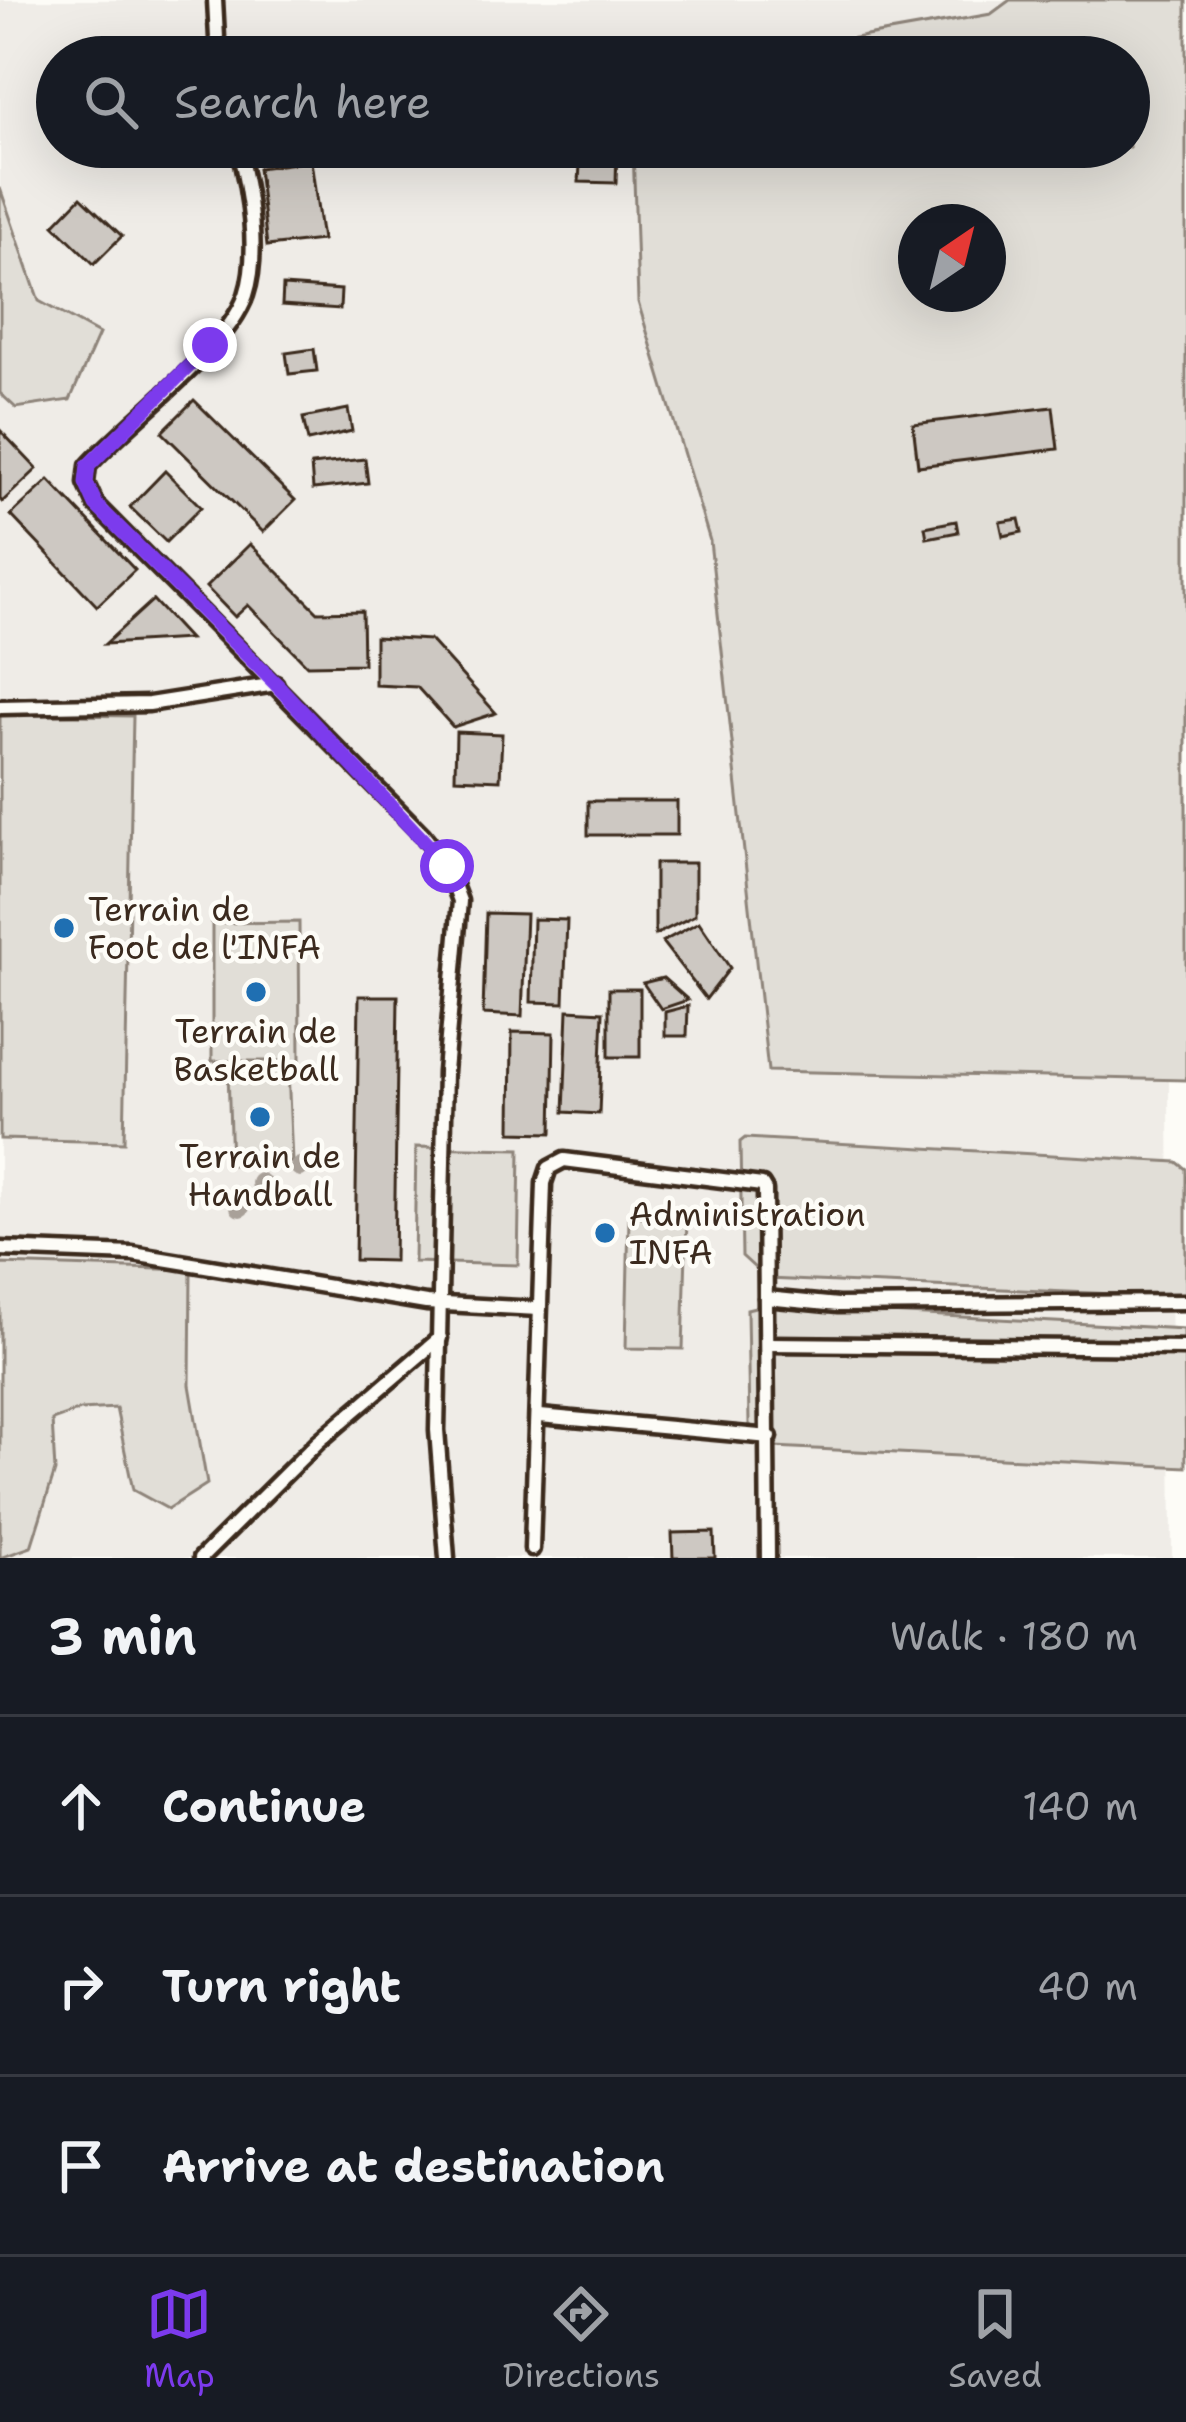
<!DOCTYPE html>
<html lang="en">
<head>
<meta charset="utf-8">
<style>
	body { margin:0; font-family:"Shantell Sans",sans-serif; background:#20242c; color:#f1f3f6 }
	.compass { position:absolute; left:898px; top:204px; width:108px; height:108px; border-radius:50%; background:#171b24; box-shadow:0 12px 48px #0002; rotate:35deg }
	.stop { position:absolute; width:36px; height:36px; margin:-27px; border:9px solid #7c3aed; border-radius:50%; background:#fff }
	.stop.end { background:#7c3aed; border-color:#fff; box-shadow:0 3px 12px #0008 }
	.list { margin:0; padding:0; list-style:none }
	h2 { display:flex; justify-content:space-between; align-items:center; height:156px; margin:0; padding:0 48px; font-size:51px }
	h2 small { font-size:39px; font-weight:400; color:#9ea1a6 }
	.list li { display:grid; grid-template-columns:78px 1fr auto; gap:36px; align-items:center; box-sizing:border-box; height:180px; padding:0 48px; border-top:3px solid #363941 }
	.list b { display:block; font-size:45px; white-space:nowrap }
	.list em { font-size:39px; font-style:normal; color:#9ea1a6 }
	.icon { flex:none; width:66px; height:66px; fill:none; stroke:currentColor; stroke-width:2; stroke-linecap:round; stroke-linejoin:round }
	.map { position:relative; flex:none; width:1186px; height:1558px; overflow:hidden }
	.search { position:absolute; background:#171b24; box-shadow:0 12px 48px #0002; left:36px; right:36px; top:36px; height:132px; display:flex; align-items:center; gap:30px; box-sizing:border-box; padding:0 42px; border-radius:66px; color:#9ea1a6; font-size:45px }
	.sheet { height:696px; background:#171b24 }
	nav { display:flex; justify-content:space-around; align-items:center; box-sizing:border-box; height:168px; border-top:3px solid #363941; background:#171b24; font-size:33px; color:#9ea1a6 }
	nav a { display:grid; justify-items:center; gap:6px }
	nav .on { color:#7c3aed }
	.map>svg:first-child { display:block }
	.built { fill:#efece7; fill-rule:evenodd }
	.green { fill:#e1ded7; stroke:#8e847a; stroke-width:3; fill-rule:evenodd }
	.building { fill:#cdc8c2; stroke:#3b2a1e; stroke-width:3 }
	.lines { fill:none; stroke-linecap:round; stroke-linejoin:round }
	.lane-casing { stroke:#3b2a1e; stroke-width:21 }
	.lane { stroke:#fdfcf7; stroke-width:12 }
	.tree { fill:#a9a199 }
	.route { stroke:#7c3aed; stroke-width:15 }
	.poi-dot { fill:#1f6fb2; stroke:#fdfcf7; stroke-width:4.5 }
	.labels { text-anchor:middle; stroke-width:9; stroke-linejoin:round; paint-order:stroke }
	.poi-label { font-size:33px; fill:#3b2a1e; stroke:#fdfcf7; text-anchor:start }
</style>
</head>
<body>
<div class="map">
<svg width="1186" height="1558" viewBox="0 0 1186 1558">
	<rect width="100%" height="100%" fill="#fdfcf7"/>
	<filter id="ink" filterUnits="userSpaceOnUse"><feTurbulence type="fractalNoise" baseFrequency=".00833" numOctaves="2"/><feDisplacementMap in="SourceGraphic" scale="24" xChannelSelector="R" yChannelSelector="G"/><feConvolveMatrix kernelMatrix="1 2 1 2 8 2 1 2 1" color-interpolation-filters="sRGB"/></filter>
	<g filter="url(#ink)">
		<path class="built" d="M0,0H1162L1172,1558H0ZM57,57H1129V147H57ZM916,222H988V294H916Z"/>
		<g class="green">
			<path d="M1010,0H1186V1080L768,1071L710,541L638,302L633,147H1129V57H747L991,14ZM916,222H988V294H916Z"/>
			<path d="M0,188L39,301L99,334L70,400L16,408L0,393Z"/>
			<path d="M0,714L133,716L124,1142L0,1139Z"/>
			<path d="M299,922L300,1061H212V923Z"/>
			<path d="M288,1069L292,1162L231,1165L228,1071Z"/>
			<path d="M745,1138L1177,1162L1186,1169V1297L767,1279L742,1256L740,1142Z"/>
			<path d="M416,1147L520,1149L518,1265L414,1262Z"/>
			<path d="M629,1216L687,1219L683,1349L626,1348Z"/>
			<path d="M0,1264L191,1270L190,1385L207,1484L168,1509L133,1490L116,1408L80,1410L52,1420L55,1471L31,1547L0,1558Z"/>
			<path d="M759,1306L1184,1329L1186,1467L774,1447L749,1424L747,1309Z"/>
		</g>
		<g class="building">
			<path d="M581,147H617L616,183L579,182Z"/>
			<path d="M311,161L322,240L267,246L258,168Z"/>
			<path d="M81,197L122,236L94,264L54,225Z"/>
			<path d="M283,286L341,290L340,309L282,305Z"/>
			<path d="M314,349L317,371L289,374L286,353Z"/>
			<path d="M194,400L295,500L263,532L162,432Z"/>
			<path d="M1053,407L1058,449L918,466L913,424Z"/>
			<path d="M348,409L352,431L308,441L303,418Z"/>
			<path d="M0,430L37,469L2,502L0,499Z"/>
			<path d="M365,459L368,483L313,489L311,465Z"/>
			<path d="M165,471L201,507L166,542L130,507Z"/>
			<path d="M49,480L135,570L97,606L11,515Z"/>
			<path d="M1019,519L1022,532L1003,536L1000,522Z"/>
			<path d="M956,521L958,532L927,538L925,527Z"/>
			<path d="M250,544L318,612L362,611L363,664L307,665L248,605L235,617L206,587Z"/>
			<path d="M153,600L189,639L105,644Z"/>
			<path d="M375,637L430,640L496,713L453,727L417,687L375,685Z"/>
			<path d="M456,732L502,734L500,780L455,778Z"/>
			<rect x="588" y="801" width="89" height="34"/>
			<path d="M655,863H695V915L655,935Z"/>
			<path d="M486,913L526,914L522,1016L483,1014Z"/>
			<path d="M533,919L567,920L564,1003L531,1002Z"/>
			<path d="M699,922L730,968L706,999L662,942Z"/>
			<path d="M663,978L688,1000L661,1009L643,983Z"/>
			<rect x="609" y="989" width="31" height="68"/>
			<path d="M359,996H398L394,1261L355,1260Z"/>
			<path d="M688,1006L687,1036H665V1012Z"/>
			<path d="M568,1010L603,1012L599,1114L564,1112Z"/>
			<path d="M512,1032L554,1033L552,1133L511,1132Z"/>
			<path d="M714,1532L715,1558H673L672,1533Z"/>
		</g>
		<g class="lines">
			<defs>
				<g id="lane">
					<path d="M215,0L218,57"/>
					<path d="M238,147C249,189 260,253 246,295C227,350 128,421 88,466L86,483L96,505L423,835L447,866L460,901L445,1072L437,1430L447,1558"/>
					<path d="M0,707L149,704L276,684"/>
					<path d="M0,1249L133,1254L426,1303L539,1309"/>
					<path d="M766,1298L838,1305L1186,1302"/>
					<path d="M768,1344L1186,1348"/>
					<path d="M540,1416L770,1437"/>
					<path d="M532,1549L544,1183L549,1168L564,1160L762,1185L765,1190L768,1558"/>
					<path d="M201,1558L318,1442L440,1338"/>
				</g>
			</defs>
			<use href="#lane" class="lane-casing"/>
			<use href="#lane" class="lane"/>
		</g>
		<g class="tree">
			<circle cx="300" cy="1167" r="10"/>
			<circle cx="261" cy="1183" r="10"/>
			<circle cx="240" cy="1207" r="10"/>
		</g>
	</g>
	<g class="lines" filter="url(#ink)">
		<path class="route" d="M210,345L88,466L86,483L96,505L276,684L447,866"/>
	</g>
	<g class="poi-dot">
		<circle cx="64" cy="928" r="12"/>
		<circle cx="256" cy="992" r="12"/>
		<circle cx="260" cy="1117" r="12"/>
		<circle cx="605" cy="1233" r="12"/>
	</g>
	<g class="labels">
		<g class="poi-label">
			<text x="88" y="921">Terrain de<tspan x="88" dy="38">Foot de l'INFA</tspan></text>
			<text x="256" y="1043" text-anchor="middle">Terrain de<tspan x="256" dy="38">Basketball</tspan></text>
			<text x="260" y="1168" text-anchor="middle">Terrain de<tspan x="260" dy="38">Handball</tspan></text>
			<text x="629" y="1226">Administration<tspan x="629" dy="38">INFA</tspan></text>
		</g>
	</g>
</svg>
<svg class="compass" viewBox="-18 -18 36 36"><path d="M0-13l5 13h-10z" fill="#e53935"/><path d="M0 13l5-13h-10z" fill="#9ea1a6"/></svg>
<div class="stop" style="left:447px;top:866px"></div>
<div class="stop end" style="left:210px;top:345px"></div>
<div class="search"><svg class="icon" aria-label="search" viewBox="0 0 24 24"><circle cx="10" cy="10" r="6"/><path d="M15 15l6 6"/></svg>Search here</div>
</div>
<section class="sheet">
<h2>3 min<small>Walk · 180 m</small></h2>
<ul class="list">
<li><svg class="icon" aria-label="ahead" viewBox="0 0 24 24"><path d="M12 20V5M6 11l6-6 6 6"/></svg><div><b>Continue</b></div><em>140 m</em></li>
<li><svg class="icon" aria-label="right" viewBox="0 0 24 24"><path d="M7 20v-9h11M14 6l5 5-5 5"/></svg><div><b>Turn right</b></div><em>40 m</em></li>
<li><svg class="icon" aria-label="arrive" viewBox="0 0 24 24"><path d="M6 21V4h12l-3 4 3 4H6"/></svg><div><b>Arrive at destination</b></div></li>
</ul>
</section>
<nav>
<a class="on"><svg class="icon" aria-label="map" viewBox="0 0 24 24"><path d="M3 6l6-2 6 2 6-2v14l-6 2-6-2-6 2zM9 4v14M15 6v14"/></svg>Map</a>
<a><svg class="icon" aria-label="directions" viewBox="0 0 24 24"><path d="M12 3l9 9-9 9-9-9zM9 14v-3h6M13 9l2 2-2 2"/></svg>Directions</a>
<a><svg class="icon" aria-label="saved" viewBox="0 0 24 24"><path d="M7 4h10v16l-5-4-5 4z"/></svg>Saved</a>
</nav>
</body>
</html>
